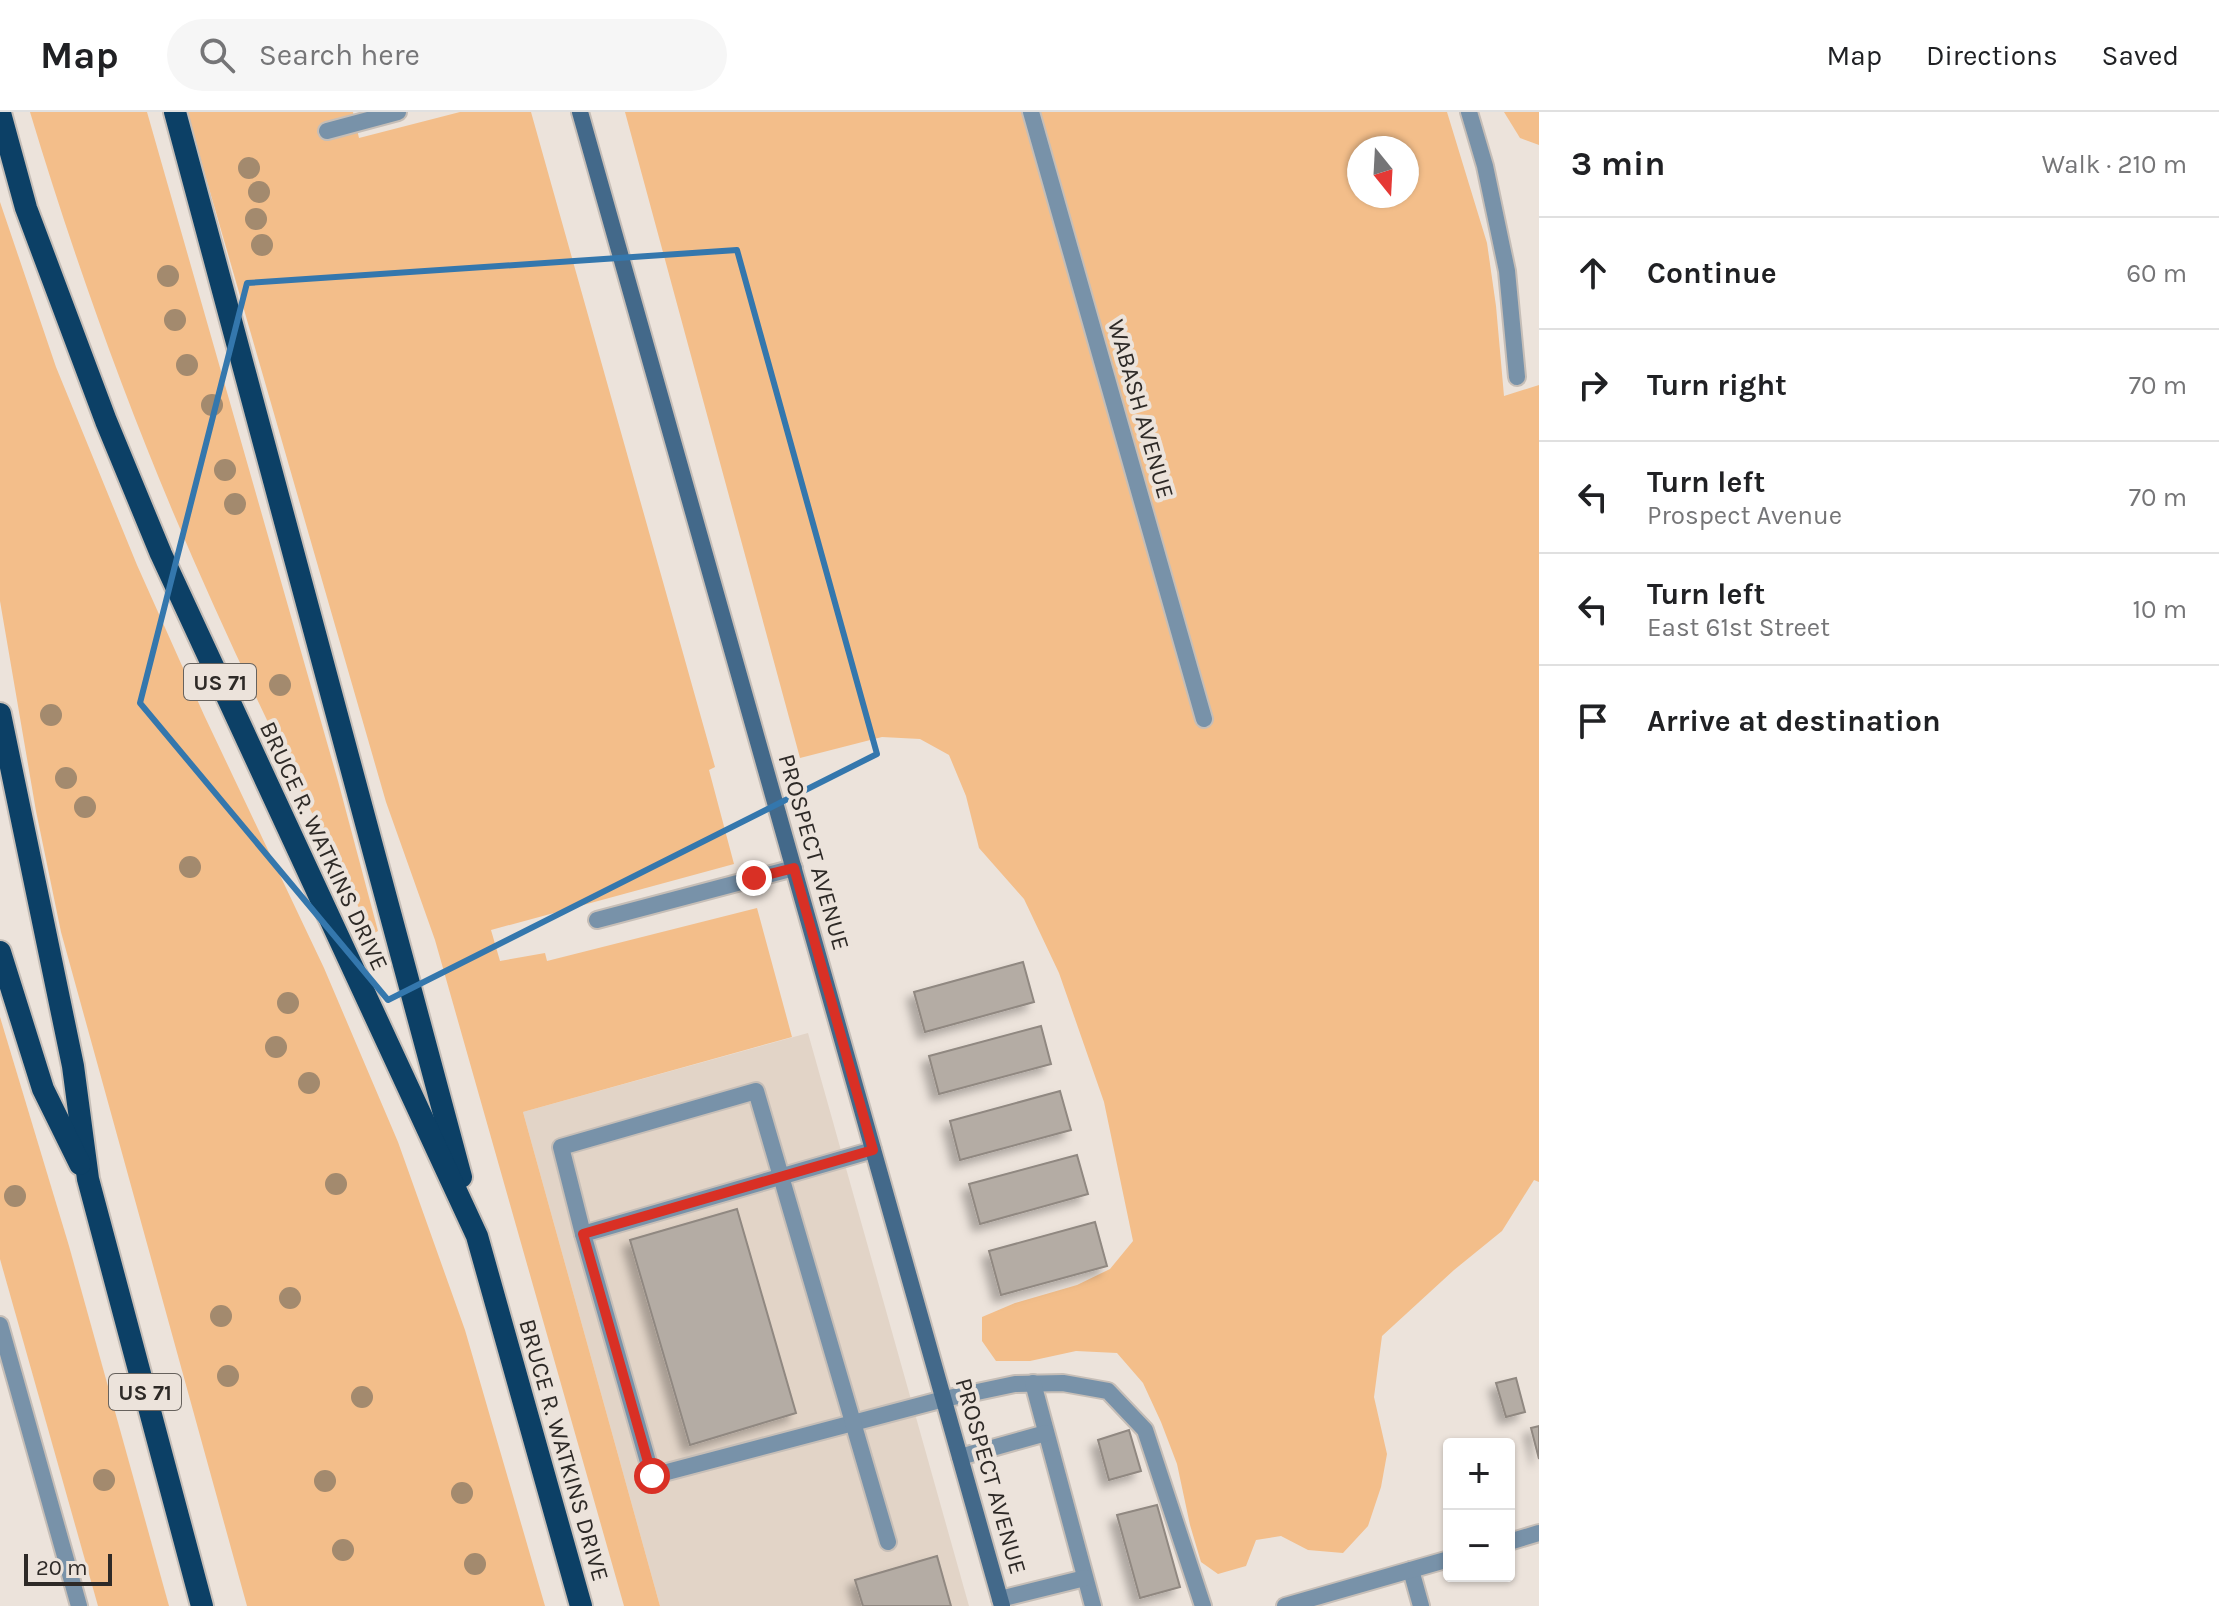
<!DOCTYPE html>
<html lang="en">
<head>
<meta charset="utf-8">
<style>
	body { margin:0; font-family:Karla,sans-serif; background:#f6f6f6; color:#202124 }
	.controls { position:absolute; right:24px; bottom:24px; display:grid; overflow:hidden; border-radius:8px; box-shadow:0 2px 6px #0004 }
	.controls button { width:72px; height:72px; display:grid; place-items:center; padding:0; border:0; border-bottom:2px solid #e0e0e0; background:#fff; color:#202124; font:40px sans-serif }
	.compass { position:absolute; left:1347px; top:24px; width:72px; height:72px; border-radius:50%; background:#fff; box-shadow:0 2px 6px #0004; rotate:162deg }
	.scale { position:absolute; left:24px; bottom:20px; width:88px; box-sizing:border-box; padding-left:8px; border:4px solid #2e2a27; border-top:0; font-size:22px; line-height:28px; white-space:nowrap; color:#2e2a27; -webkit-text-stroke:6px #ece3db; paint-order:stroke }
	.stop { position:absolute; width:24px; height:24px; margin:-18px; border:6px solid #d93025; border-radius:50%; background:#fff }
	.stop.end { background:#d93025; border-color:#fff; box-shadow:0 2px 8px #0008 }
	.list { margin:0; padding:0; list-style:none }
	h2 { display:flex; justify-content:space-between; align-items:center; height:104px; margin:0; padding:0 32px; font-size:34px }
	h2 small { font-size:26px; font-weight:400; color:#757577 }
	.list li { display:grid; grid-template-columns:52px 1fr auto; gap:24px; align-items:center; box-sizing:border-box; height:112px; padding:0 32px; border-top:2px solid #e0e0e0 }
	.list b { display:block; font-size:30px; white-space:nowrap }
	.list p { margin:0; font-size:26px; white-space:nowrap; color:#757577 }
	.list em { font-size:26px; font-style:normal; color:#757577 }
	.icon { flex:none; width:44px; height:44px; fill:none; stroke:currentColor; stroke-width:2; stroke-linecap:round; stroke-linejoin:round }
	.map { position:relative; flex:none; width:1539px; height:1494px; overflow:hidden }
	header { display:flex; align-items:center; gap:48px; box-sizing:border-box; height:112px; padding:0 40px; background:#fff; border-bottom:2px solid #e0e0e0 }
	header strong { font-size:38px }
	nav { display:flex; gap:44px; margin-inline-start:auto; font-size:28px }
	.search { width:560px; height:72px; background:#f6f6f6; display:flex; align-items:center; gap:20px; box-sizing:border-box; padding:0 28px; border-radius:44px; color:#757577; font-size:30px }
	main { display:flex }
	aside { flex:1; background:#fff }
	.map>svg:first-child { display:block }
	.built { fill:#e2d4c7 }
	.green { fill:#f3be8a; fill-rule:evenodd }
	.building { fill:#b4aca4; stroke:#908881; stroke-width:2; filter:url(#shadow) }
	.lines { fill:none; stroke-linecap:round; stroke-linejoin:round }
	.service-casing { stroke:#c6beb7; stroke-width:20 }
	.minor-casing { stroke:#c6beb7; stroke-width:20 }
	.secondary-casing { stroke:#c6beb7; stroke-width:20 }
	.trunk-casing { stroke:#c6beb7; stroke-width:26 }
	.service { stroke:#7892a9; stroke-width:16 }
	.minor { stroke:#7892a9; stroke-width:16 }
	.secondary { stroke:#43698a; stroke-width:16 }
	.trunk { stroke:#0c4066; stroke-width:22 }
	.tree { fill:#a38a6e }
	.route { stroke:#d93025; stroke-width:10 }
	.marked { fill:none; stroke:#3477ad; stroke-width:6; stroke-linejoin:round }
	.labels { text-anchor:middle; stroke-width:8; stroke-linejoin:round; paint-order:stroke }
	.shield { fill:#ece3db; stroke:#67625d; stroke-width:2 }
	.shield-label { font-size:22px; font-weight:bold; fill:#2e2a27 }
	.street-label { font-size:24px; fill:#2e2a27; stroke:#ece3db }
</style>
</head>
<body>
<header>
<strong>Map</strong>
<div class="search"><svg class="icon" aria-label="search" viewBox="0 0 24 24"><circle cx="10" cy="10" r="6"/><path d="M15 15l6 6"/></svg>Search here</div>
<nav><a>Map</a><a>Directions</a><a>Saved</a></nav>
</header>
<main>
<div class="map">
<svg width="1539" height="1494" viewBox="0 0 1539 1494">
	<defs>
		<filter id="shadow"><feDropShadow dx="-7" dy="7" stdDeviation="4" flood-color="#0004"/></filter>
	</defs>
	<rect width="100%" height="100%" fill="#ece3db"/>
	<path class="built" d="M808,921L969,1494H660L523,1000Z"/>
	<g class="green">
		<path d="M30,0H147L338,669L378,819L372,822C303,683 233,543 173,400C118,269 71,136 30,0Z"/>
		<path d="M187,0H353L359,26L460,0H531L715,655L709,658L734,752L491,818L500,849L545,841L547,849L757,796L792,925L523,1000L660,1494H624L435,828L386,690Z"/>
		<path d="M625,0H1447L1487,131L1496,194L1504,284L1539,273V1070L1534,1068L1502,1119L1454,1158L1382,1224L1374,1285L1387,1342L1381,1375L1368,1414L1343,1441L1308,1438L1281,1424L1256,1428L1246,1454L1218,1462L1201,1450L1190,1413L1177,1352L1161,1310L1143,1271L1117,1241L1076,1239L1030,1249H996L982,1229V1205L1015,1191L1077,1173L1110,1157L1133,1129L1104,990L1059,861L1024,787L979,736L966,684L949,643L920,627L882,625L800,646ZM1359,36H1407V84H1359Z"/>
		<path d="M1504,0H1539V33L1520,26Z"/>
		<path d="M0,90L56,255L137,453L204,603L324,856L398,1030L465,1218L545,1494H247L61,820L36,699L0,489Z"/>
		<path d="M0,905L69,1134L169,1494H98L0,1147Z"/>
	</g>
	<g class="building">
		<path d="M1023,850L1034,890L925,920L914,880Z"/>
		<path d="M1041,914L1051,952L939,982L929,944Z"/>
		<path d="M1060,979L1071,1018L960,1048L950,1009Z"/>
		<path d="M1077,1043L1088,1082L980,1112L969,1072Z"/>
		<path d="M737,1097L796,1301L690,1333L630,1128Z"/>
		<path d="M1095,1110L1107,1154L1001,1183L989,1139Z"/>
		<path d="M1516,1266L1525,1300L1506,1305L1496,1271Z"/>
		<path d="M1539,1314V1347L1531,1316Z"/>
		<path d="M1129,1318L1141,1359L1109,1368L1098,1328Z"/>
		<path d="M1157,1393L1180,1475L1140,1486L1117,1403Z"/>
		<path d="M937,1444L951,1494H863L855,1468Z"/>
	</g>
	<g class="lines">
		<defs>
			<g id="service">
				<path d="M873,1038L583,1122L652,1364L944,1287L1015,1272L1063,1271L1108,1279L1145,1318L1203,1494"/>
				<path d="M583,1122L561,1035L756,979L888,1430"/>
				<path d="M1033,1271L1093,1494"/>
				<path d="M960,1345L1046,1321"/>
				<path d="M1000,1487L1085,1466"/>
			</g>
			<g id="minor">
				<path d="M1031,0L1204,607"/>
				<path d="M1469,0L1485,54L1507,159L1517,265"/>
				<path d="M327,19L398,0"/>
				<path d="M597,808L794,756"/>
				<path d="M0,1213L79,1494"/>
				<path d="M1509,1430L1539,1421"/>
				<path d="M1411,1458L1421,1494"/>
				<path d="M1285,1494L1449,1447"/>
			</g>
			<path id="secondary" d="M580,0L1002,1494"/>
			<g id="trunk">
				<path d="M175,0L461,1065"/>
				<path d="M0,1L26,96L106,309L161,442L477,1124L581,1494"/>
				<path d="M0,602L73,954L88,1067L202,1494"/>
				<path d="M0,840L43,977L80,1052"/>
			</g>
		</defs>
		<use href="#service" class="service-casing"/>
		<use href="#minor" class="minor-casing"/>
		<use href="#secondary" class="secondary-casing"/>
		<use href="#trunk" class="trunk-casing"/>
		<use href="#service" class="service"/>
		<use href="#minor" class="minor"/>
		<use href="#secondary" class="secondary"/>
		<use href="#trunk" class="trunk"/>
	</g>
	<g class="tree">
		<circle cx="249" cy="56" r="11"/>
		<circle cx="259" cy="80" r="11"/>
		<circle cx="256" cy="107" r="11"/>
		<circle cx="262" cy="133" r="11"/>
		<circle cx="168" cy="164" r="11"/>
		<circle cx="175" cy="208" r="11"/>
		<circle cx="187" cy="253" r="11"/>
		<circle cx="212" cy="293" r="11"/>
		<circle cx="225" cy="358" r="11"/>
		<circle cx="235" cy="392" r="11"/>
		<circle cx="280" cy="573" r="11"/>
		<circle cx="51" cy="603" r="11"/>
		<circle cx="66" cy="666" r="11"/>
		<circle cx="85" cy="695" r="11"/>
		<circle cx="190" cy="755" r="11"/>
		<circle cx="288" cy="891" r="11"/>
		<circle cx="276" cy="935" r="11"/>
		<circle cx="309" cy="971" r="11"/>
		<circle cx="336" cy="1072" r="11"/>
		<circle cx="15" cy="1084" r="11"/>
		<circle cx="290" cy="1186" r="11"/>
		<circle cx="221" cy="1204" r="11"/>
		<circle cx="228" cy="1264" r="11"/>
		<circle cx="362" cy="1285" r="11"/>
		<circle cx="104" cy="1368" r="11"/>
		<circle cx="325" cy="1369" r="11"/>
		<circle cx="462" cy="1381" r="11"/>
		<circle cx="343" cy="1438" r="11"/>
		<circle cx="475" cy="1452" r="11"/>
	</g>
	<g class="lines">
		<path class="route" d="M652,1364L583,1122L873,1038L794,756L754,766"/>
	</g>
	<path class="marked" d="M737,138L877,642L388,888L140,591L247,171Z"/>
	<g class="labels">
		<g class="shield">
			<rect x="184" y="552" width="72" height="36" rx="6"/>
			<rect x="109" y="1262" width="72" height="36" rx="6"/>
		</g>
		<g class="shield-label">
			<text x="220" y="578">US 71</text>
			<text x="145" y="1288">US 71</text>
		</g>
		<g class="street-label">
			<text transform="translate(1141 297) rotate(74)" y="8">WABASH AVENUE</text>
			<text transform="translate(324 734) rotate(65)" y="8">BRUCE R. WATKINS DRIVE</text>
			<text transform="translate(814 740) rotate(74)" y="8">PROSPECT AVENUE</text>
			<text transform="translate(564 1338) rotate(74)" y="8">BRUCE R. WATKINS DRIVE</text>
			<text transform="translate(991 1364) rotate(74)" y="8">PROSPECT AVENUE</text>
		</g>
	</g>
</svg>
<div class="controls">
<button>+</button>
<button>−</button>
</div>
<svg class="compass" viewBox="-18 -18 36 36"><path d="M0-13l5 13h-10z" fill="#e53935"/><path d="M0 13l5-13h-10z" fill="#757577"/></svg>
<div class="scale">20 m</div>
<div class="stop" style="left:652px;top:1364px"></div>
<div class="stop end" style="left:754px;top:766px"></div>
</div>
<aside>
<h2>3 min<small>Walk · 210 m</small></h2>
<ul class="list">
<li><svg class="icon" aria-label="ahead" viewBox="0 0 24 24"><path d="M12 20V5M6 11l6-6 6 6"/></svg><div><b>Continue</b></div><em>60 m</em></li>
<li><svg class="icon" aria-label="right" viewBox="0 0 24 24"><path d="M7 20v-9h11M14 6l5 5-5 5"/></svg><div><b>Turn right</b></div><em>70 m</em></li>
<li><svg class="icon" aria-label="left" viewBox="0 0 24 24"><path d="M17 20v-9H6M10 6l-5 5 5 5"/></svg><div><b>Turn left</b><p>Prospect Avenue</p></div><em>70 m</em></li>
<li><svg class="icon" aria-label="left" viewBox="0 0 24 24"><path d="M17 20v-9H6M10 6l-5 5 5 5"/></svg><div><b>Turn left</b><p>East 61st Street</p></div><em>10 m</em></li>
<li><svg class="icon" aria-label="arrive" viewBox="0 0 24 24"><path d="M6 21V4h12l-3 4 3 4H6"/></svg><div><b>Arrive at destination</b></div></li>
</ul>
</aside>
</main>
</body>
</html>
